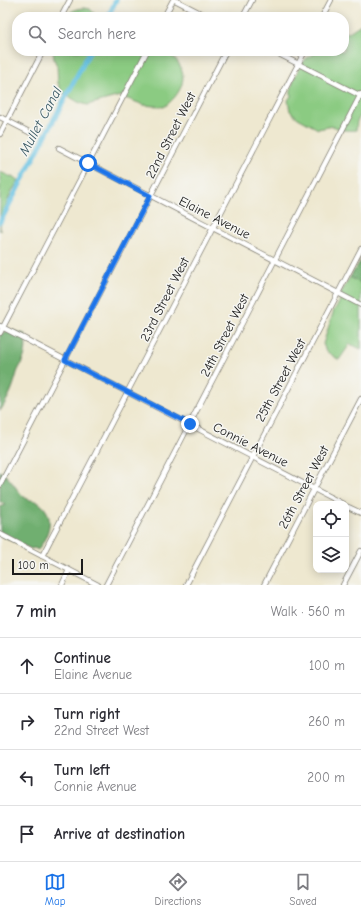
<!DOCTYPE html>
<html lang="en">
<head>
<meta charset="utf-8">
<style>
	body { margin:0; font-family:"Comic Neue",sans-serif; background:#f2f2f3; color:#2b2b33 }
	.controls { position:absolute; right:12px; bottom:12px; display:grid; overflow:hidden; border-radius:8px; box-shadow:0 2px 10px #0003 }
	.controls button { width:36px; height:36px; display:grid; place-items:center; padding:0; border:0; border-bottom:1px solid #e1e1e2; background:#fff; color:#2b2b33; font:20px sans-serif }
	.scale { position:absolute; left:12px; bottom:10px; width:71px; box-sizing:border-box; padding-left:4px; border:2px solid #1c1c1c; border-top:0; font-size:11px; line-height:14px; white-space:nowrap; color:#1c1c1c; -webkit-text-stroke:3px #f6f6f2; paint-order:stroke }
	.stop { position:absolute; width:12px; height:12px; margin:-9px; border:3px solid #1a73e8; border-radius:50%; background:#fff }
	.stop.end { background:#1a73e8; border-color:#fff; box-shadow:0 1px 4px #0008 }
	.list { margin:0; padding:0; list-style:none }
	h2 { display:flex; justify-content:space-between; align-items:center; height:52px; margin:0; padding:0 16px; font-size:17px }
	h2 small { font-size:13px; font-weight:400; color:#7c7c81 }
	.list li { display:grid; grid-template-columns:26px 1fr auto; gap:12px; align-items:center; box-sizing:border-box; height:56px; padding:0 16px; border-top:1px solid #e1e1e2 }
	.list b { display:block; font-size:15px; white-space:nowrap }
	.list p { margin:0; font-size:13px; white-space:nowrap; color:#7c7c81 }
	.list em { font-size:13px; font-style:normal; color:#7c7c81 }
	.icon { flex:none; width:22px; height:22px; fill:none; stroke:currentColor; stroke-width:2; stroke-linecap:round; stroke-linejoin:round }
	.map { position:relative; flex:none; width:361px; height:585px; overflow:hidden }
	.search { position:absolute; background:#fff; box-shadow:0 2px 10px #0003; left:12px; right:12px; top:12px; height:44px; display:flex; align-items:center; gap:10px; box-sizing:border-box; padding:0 14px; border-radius:16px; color:#7c7c81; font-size:15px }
	.sheet { height:276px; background:#fff }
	nav { display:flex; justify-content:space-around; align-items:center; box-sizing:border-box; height:56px; border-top:1px solid #e1e1e2; background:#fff; font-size:11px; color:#7c7c81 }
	nav a { display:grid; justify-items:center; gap:2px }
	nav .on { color:#1a73e8 }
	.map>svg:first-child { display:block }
	.green { fill:#8bcb82; stroke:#54744f }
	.forest { fill:#70af70; stroke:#466646 }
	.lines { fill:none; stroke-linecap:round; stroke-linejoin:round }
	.canal { stroke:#64c1e2; stroke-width:5 }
	.minor-casing { stroke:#858276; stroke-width:6 }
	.minor { stroke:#fff; stroke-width:4.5 }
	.route { stroke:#1a73e8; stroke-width:5 }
	.labels { text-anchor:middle; stroke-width:3; stroke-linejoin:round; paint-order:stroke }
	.street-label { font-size:13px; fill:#1c1c1c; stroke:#f6f6f2 }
	.water-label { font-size:14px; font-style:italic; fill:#355661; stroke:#f6f6f2 }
</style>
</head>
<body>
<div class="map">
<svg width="361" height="585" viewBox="0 0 361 585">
	<rect width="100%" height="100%" fill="#f6f6f2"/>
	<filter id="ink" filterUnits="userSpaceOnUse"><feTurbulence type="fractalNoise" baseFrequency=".025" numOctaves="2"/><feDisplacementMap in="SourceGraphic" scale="8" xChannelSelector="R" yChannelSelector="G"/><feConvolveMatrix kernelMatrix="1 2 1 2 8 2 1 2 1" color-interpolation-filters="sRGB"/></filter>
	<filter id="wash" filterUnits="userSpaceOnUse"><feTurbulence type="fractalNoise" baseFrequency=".012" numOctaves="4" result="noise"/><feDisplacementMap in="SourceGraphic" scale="16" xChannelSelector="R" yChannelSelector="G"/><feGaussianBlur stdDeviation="0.9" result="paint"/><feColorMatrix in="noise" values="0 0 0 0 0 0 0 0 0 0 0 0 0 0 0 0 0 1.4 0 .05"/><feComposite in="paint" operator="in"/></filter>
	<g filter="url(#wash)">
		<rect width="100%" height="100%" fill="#eee8d0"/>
		<g class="green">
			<path d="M84,8L90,9L98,17H65C70,11 76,9 84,8Z"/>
			<path d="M361,24V115L357,121L356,130C347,131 340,130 333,126L318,129L298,118L290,111L288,100L291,96C289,86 300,64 307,58C310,56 318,52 321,51C328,49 337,51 344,51V34L349,32Z"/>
			<path d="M53,51H165C191,67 187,90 164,107L144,105L120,96L87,105L78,102L62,92L58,83L57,66L54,59Z"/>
			<path d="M0,172L19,180L11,193L1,218L0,231Z"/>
			<path d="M350,277L361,283V349L350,344L339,360L326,351L323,344L334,310L339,303L342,291Z"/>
		</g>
		<g class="forest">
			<path d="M361,260V283L350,277Z"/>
			<path d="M10,330L25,334C26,344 27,352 22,362C21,366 18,369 17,373C13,388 9,398 0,411V334Z"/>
			<path d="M0,471C10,477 15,488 23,496C30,502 34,499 39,503C57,516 48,536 38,550L34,548L31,549L0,535V507L5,505L0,502Z"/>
		</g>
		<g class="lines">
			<g class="canal">
				<path d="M108,17L116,0"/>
				<path d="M0,222L90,51"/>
			</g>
		</g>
	</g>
	<g filter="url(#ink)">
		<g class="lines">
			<defs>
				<g id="minor">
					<path d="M175,0L208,17"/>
					<path d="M61,17L70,0"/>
					<path d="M164,17L173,0"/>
					<path d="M243,17L252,0"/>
					<path d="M322,17L331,0"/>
					<path d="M273,51L361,96"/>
					<path d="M0,117L31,133"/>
					<path d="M0,134L43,51"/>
					<path d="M59,148L361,305"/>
					<path d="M0,326L343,504"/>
					<path d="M0,333L147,51"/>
					<path d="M0,485L226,51"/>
					<path d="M346,506L361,513"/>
					<path d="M0,534L98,585"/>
					<path d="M42,556L305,51"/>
					<path d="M62,585L69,570"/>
					<path d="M106,585L361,94"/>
					<path d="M186,585L361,249"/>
					<path d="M264,585L361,399"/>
					<path d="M343,585L361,551"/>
				</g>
			</defs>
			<use href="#minor" class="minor-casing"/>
			<use href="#minor" class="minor"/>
		</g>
	</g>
	<g class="lines" filter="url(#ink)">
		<path class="route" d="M88,163L150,196L65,360L190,424"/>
	</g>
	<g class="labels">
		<g class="street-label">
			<text transform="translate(170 135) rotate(-63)" y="5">22nd Street West</text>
			<text transform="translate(215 217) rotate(27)" y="5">Elaine Avenue</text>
			<text transform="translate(164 299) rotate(-63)" y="5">23rd Street West</text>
			<text transform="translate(224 335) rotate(-63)" y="5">24th Street West</text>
			<text transform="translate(280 380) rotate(-62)" y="5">25th Street West</text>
			<text transform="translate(251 444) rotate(27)" y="5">Connie Avenue</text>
			<text transform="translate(303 487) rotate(-62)" y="5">26th Street West</text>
		</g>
		<g class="water-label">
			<text transform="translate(40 121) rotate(-62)" y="5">Mullet Canal</text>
		</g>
	</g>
</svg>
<div class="controls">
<button><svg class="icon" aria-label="locate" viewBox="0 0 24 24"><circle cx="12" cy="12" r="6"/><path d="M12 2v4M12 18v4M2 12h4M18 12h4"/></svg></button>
<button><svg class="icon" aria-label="layers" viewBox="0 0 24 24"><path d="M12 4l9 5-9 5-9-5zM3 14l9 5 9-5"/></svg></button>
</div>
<div class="scale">100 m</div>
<div class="stop" style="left:88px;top:163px"></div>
<div class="stop end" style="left:190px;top:424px"></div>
<div class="search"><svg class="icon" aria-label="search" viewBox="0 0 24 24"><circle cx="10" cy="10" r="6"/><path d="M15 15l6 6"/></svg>Search here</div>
</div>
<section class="sheet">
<h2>7 min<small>Walk · 560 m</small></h2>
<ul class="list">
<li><svg class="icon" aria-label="ahead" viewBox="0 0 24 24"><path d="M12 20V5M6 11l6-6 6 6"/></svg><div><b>Continue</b><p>Elaine Avenue</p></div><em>100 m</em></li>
<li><svg class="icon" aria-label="right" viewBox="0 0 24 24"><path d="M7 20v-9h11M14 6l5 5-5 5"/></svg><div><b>Turn right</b><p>22nd Street West</p></div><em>260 m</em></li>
<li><svg class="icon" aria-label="left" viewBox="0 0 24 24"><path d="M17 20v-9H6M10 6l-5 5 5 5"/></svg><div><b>Turn left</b><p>Connie Avenue</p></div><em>200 m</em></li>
<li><svg class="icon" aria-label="arrive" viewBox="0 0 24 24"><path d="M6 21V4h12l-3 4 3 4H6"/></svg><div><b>Arrive at destination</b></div></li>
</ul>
</section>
<nav>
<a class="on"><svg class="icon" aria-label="map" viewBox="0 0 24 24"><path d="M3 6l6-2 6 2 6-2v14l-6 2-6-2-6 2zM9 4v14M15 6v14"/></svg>Map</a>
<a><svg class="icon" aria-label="directions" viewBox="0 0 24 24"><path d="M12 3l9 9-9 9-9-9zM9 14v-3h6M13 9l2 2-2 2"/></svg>Directions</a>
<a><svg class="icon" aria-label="saved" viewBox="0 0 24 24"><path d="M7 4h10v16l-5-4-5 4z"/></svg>Saved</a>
</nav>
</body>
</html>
